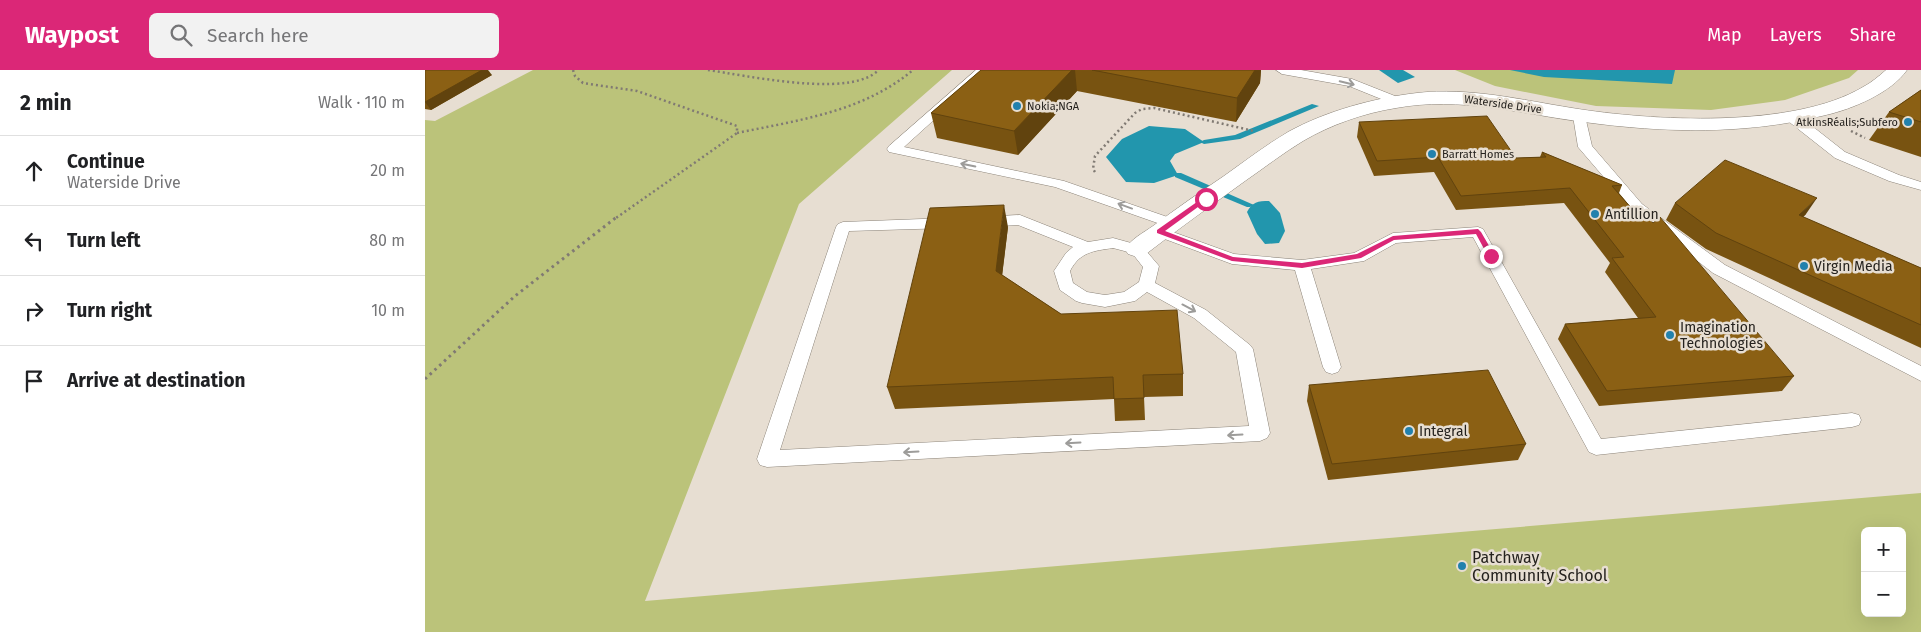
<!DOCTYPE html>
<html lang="en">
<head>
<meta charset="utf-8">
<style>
	body { margin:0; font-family:"Fira Sans",sans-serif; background:#f2f2f2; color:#202124 }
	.controls { position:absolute; right:15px; bottom:15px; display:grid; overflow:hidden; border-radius:8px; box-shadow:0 5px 20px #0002 }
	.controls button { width:45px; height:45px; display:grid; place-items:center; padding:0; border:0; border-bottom:1px solid #e0e0e0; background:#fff; color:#202124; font:25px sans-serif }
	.stop { position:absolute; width:15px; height:15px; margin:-11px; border:4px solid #db2777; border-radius:50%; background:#fff }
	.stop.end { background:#db2777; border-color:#fff; box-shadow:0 1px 5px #0008 }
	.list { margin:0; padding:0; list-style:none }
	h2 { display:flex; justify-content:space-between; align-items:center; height:65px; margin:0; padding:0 20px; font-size:21px }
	h2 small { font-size:16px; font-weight:400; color:#757577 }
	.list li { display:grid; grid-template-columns:32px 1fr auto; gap:15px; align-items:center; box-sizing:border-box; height:70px; padding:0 20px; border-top:1px solid #e0e0e0 }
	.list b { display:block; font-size:19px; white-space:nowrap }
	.list p { margin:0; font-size:16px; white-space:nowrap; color:#757577 }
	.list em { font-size:16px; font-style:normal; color:#757577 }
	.icon { flex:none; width:28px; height:28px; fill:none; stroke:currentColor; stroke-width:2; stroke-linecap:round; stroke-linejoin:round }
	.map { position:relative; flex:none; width:1496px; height:562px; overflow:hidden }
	header { display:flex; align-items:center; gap:30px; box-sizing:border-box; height:70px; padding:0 25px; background:#db2777; color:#fff }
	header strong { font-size:24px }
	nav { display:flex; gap:28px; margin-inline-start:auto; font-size:18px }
	.search { width:350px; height:45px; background:#f2f2f2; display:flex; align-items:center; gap:12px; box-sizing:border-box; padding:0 18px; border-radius:8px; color:#757577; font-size:19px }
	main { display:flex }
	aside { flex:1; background:#fff }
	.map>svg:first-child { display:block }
	.green { fill:#bbc37a; fill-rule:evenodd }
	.water { fill:#2296ad }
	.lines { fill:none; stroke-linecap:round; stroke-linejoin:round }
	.stream { fill:#2296ad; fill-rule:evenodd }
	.service-casing { stroke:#8b8378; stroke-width:1 }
	.minor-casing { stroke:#8b8378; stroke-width:1 }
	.path-far1 { stroke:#807a73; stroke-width:2.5; stroke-dasharray:2 3; stroke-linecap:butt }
	.path { stroke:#807a73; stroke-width:3; stroke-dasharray:2.5 4; stroke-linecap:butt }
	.service { fill:#fff; fill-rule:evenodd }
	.minor { fill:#fff; fill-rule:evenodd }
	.wall { fill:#785311 }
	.shaded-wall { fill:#61430e }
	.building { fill:#8b6014; stroke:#61430e }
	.oneway { stroke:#9d9c9a }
	.route { fill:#db2777 }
	.poi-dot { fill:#2281ad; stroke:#e7ded2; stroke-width:2 }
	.labels { text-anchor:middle; stroke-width:5; stroke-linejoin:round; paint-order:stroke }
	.far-street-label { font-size:11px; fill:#25221e; stroke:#e7ded2 }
	.far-poi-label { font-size:11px; fill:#25221e; stroke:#e7ded2; text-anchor:start }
	.poi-label { font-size:14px; fill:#25221e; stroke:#e7ded2; text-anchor:start }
	.near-poi-label { font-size:16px; fill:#25221e; stroke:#e7ded2; text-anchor:start }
</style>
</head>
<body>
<header>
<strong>Waypost</strong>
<div class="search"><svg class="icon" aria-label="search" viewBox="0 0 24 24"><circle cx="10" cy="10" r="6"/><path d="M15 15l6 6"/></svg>Search here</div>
<nav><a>Map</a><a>Layers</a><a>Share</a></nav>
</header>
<main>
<aside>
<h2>2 min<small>Walk · 110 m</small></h2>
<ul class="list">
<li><svg class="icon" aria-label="ahead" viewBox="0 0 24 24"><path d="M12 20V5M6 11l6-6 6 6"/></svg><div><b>Continue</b><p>Waterside Drive</p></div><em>20 m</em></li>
<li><svg class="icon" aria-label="left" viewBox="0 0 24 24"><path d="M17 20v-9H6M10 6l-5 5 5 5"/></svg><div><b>Turn left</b></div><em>80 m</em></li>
<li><svg class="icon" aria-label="right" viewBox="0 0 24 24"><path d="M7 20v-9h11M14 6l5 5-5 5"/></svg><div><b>Turn right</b></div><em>10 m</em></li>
<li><svg class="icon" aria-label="arrive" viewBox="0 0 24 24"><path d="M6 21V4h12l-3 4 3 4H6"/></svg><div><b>Arrive at destination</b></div></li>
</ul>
</aside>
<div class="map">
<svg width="1496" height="562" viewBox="0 0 1496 562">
	<rect width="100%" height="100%" fill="#e7ded2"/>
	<g class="green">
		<path d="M108,0H527L374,134L220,531L1496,423V562H0V50L10,51ZM1440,461H1477V543H1440Z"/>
		<path d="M1030,0H1433L1424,8L1360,30L1286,40L1171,36L1070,16Z"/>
	</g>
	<g class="water">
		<path d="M954,0H978L990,7L973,13Z"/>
		<path d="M1085,0H1250L1247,14L1119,7Z"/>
		<path d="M724,56L760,59L779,72L750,84L745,91L753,105L729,113L701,112L681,87L697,69Z"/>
		<path d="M844,131L855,143L860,161L854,173L840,174L832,164L822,142C827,132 833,131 844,131Z"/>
	</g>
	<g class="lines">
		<g class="stream">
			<path d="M887,34L894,36L815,69L779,74L775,72L779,70L810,65Z"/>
			<path d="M750,103H756L829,135L825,137H822L750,107Z"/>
		</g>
		<defs>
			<g id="service">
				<path d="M551,0H564L479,77L639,111L751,150L753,153L751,156H741L630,117L464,82L462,79L464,76Z"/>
				<path d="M851,0H876L927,9L975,28L977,31L971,35L924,16L857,4Z"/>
				<path d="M1154,42L1160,46L1167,76L1217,134L1300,195L1496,296V311L1288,203L1207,140L1153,77L1148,46Z"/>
				<path d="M1368,44L1373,45L1420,82L1474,105L1496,112V120L1464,111L1410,88L1363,51L1362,48Z"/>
				<path d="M595,145L663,172L688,168L717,176L734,196L730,213L781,240L825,275L828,279L845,363L842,368L835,371L342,397L335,395L332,389L411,157L413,154L418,152L524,148L529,150L531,153L529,156L524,158L424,161L355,380L824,356L811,282L769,248L722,222L710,231L680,237L657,233L651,231L635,220L629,201L641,183L648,177L593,155L558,157L553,155L551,152L553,149L558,147ZM688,178L707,183L718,197L714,212L699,222L680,225L662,222L648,213L645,201C655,182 668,181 688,178Z"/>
				<path d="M734,157L809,184L877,190L929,183L968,163L1053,157L1058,159L1176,369L1427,343L1434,345L1436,350L1434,355L1427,357L1171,385L1164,382L1048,167L971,173L939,191L886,199L916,297L913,302L907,304L901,302L898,297L870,200L807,194L729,165L726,162L729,159Z"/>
			</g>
			<path id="minor" d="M1461,0H1482C1466,23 1427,39 1401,45C1321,65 1240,63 1159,52C1096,44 1035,26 971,38C939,43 905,55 878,71C858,83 839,98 820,111C787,135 753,159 721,184L712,187L703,184L700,179C706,169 718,163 728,156C751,139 775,122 799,106C820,91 841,75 863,62C901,41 949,28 992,23C1044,17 1097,30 1147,38C1226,51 1368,59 1438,17C1446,13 1454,6 1461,0Z"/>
		</defs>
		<use href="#service" class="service-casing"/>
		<use href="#minor" class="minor-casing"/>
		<g class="path-far1">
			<path d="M148,0L150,6L158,13L212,21L312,56V63L191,148"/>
			<path d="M283,0C323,6 404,23 441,8C445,7 450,3 454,0"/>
			<path d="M1426,61L1440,68"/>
			<path d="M312,63C374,50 438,42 488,0"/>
			<path d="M670,102L668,99L670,86L710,43L717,39L729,38L829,61"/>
		</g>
		<path class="path" d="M0,309L90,226L193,146"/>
		<use href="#service" class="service"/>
		<use href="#minor" class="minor"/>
	</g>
	<g class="wall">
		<path d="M0,0L67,5L6,40L0,39Z"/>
		<path d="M556,0H836L835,13L811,52L652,21L593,85L512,68L506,43Z"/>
		<path d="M1496,20V87L1444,70L1464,42Z"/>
		<path d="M934,52L1091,88L1115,87L1117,82L1197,115L1194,123L1208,140L1228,153L1369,306L1357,321L1174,336L1133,269L1140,254L1213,248L1180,202L1185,193L1139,133L1031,140L1009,102L949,106L932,67Z"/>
		<path d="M1250,133L1381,144L1378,147L1496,198V278L1281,179L1241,150Z"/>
		<path d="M583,157L577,205L636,244L758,304V326L719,327L720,350L690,351L689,329L470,339L462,317Z"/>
		<path d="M884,315L1101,374L1093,390L903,410L882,331Z"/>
	</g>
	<g class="shaded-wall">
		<path d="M54,0H63L67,5L6,40L0,32Z"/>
		<path d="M647,0H650L652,21L593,85L589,61Z"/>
		<path d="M830,0H836L835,13L811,52L812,28Z"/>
		<path d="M1392,128L1381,144L1363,162L1374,145Z"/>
		<path d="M579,135L583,157L575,223L571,201Z"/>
	</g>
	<g class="building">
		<path d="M0,0H57L0,32Z"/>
		<path d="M556,0H647L589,61L506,43Z"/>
		<path d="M667,0H830L812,28Z"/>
		<path d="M1496,20V52L1464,42Z"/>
		<path d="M1062,46L1091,88L1121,87L1117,82L1197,115L1187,116L1208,140L1217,139L1228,153L1235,147L1369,306L1182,321L1140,254L1231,247L1187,188L1199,187L1145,118L1036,126L1013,87L952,91L934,52Z"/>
		<path d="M1300,90L1392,128L1374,145L1496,198V255L1291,163L1250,133Z"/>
		<path d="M579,135L571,201L636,244L752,240L758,304L718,305L719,328L689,329L688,307L462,317L505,138Z"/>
		<path d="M1063,300L1101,374L907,394L884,315Z"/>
	</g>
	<defs><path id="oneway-shaft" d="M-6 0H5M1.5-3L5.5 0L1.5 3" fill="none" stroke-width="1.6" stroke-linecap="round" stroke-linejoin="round" transform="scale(1.25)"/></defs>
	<g class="oneway">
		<use href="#oneway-shaft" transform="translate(922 13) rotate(13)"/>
		<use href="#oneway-shaft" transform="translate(543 95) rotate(-168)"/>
		<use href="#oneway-shaft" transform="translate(700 136) rotate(-160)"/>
		<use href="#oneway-shaft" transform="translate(764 238) rotate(28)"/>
		<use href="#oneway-shaft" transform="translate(810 365) rotate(177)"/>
		<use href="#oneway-shaft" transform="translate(648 373) rotate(177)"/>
		<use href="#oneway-shaft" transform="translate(486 382) rotate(177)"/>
	</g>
	<path class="route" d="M779,127L784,129L740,161L808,187L877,193L932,184L968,166L1053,159L1056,162L1070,186L1064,188L1051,164L969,170L936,188L877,198L807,191L732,163V160Z"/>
	<g class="poi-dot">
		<circle cx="592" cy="36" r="5"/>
		<circle cx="1483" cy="52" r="5"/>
		<circle cx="1007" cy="84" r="5"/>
		<circle cx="1170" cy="144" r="5"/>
		<circle cx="1379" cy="196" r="5"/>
		<circle cx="1245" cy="265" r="5"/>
		<circle cx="984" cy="361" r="5"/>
		<circle cx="1037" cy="496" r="5"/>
	</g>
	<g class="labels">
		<g class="far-street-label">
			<text transform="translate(1078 34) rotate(8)" y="4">Waterside Drive</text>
		</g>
		<g class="far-poi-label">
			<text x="602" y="40">Nokia;NGA</text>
			<text x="1473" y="56" text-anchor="end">AtkinsRéalis;Subfero</text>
			<text x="1017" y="88">Barratt Homes</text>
		</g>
		<g class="poi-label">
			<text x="1180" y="149">Antillion</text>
			<text x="1389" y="201">Virgin Media</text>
			<text x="1255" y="262">Imagination<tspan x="1255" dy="16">Technologies</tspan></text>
			<text x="994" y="366">Integral</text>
		</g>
		<g class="near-poi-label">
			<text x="1047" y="493">Patchway<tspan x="1047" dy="18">Community School</tspan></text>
		</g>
	</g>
</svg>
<div class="controls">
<button>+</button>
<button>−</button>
</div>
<div class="stop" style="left:781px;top:129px"></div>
<div class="stop end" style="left:1066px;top:186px"></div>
</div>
</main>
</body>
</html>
